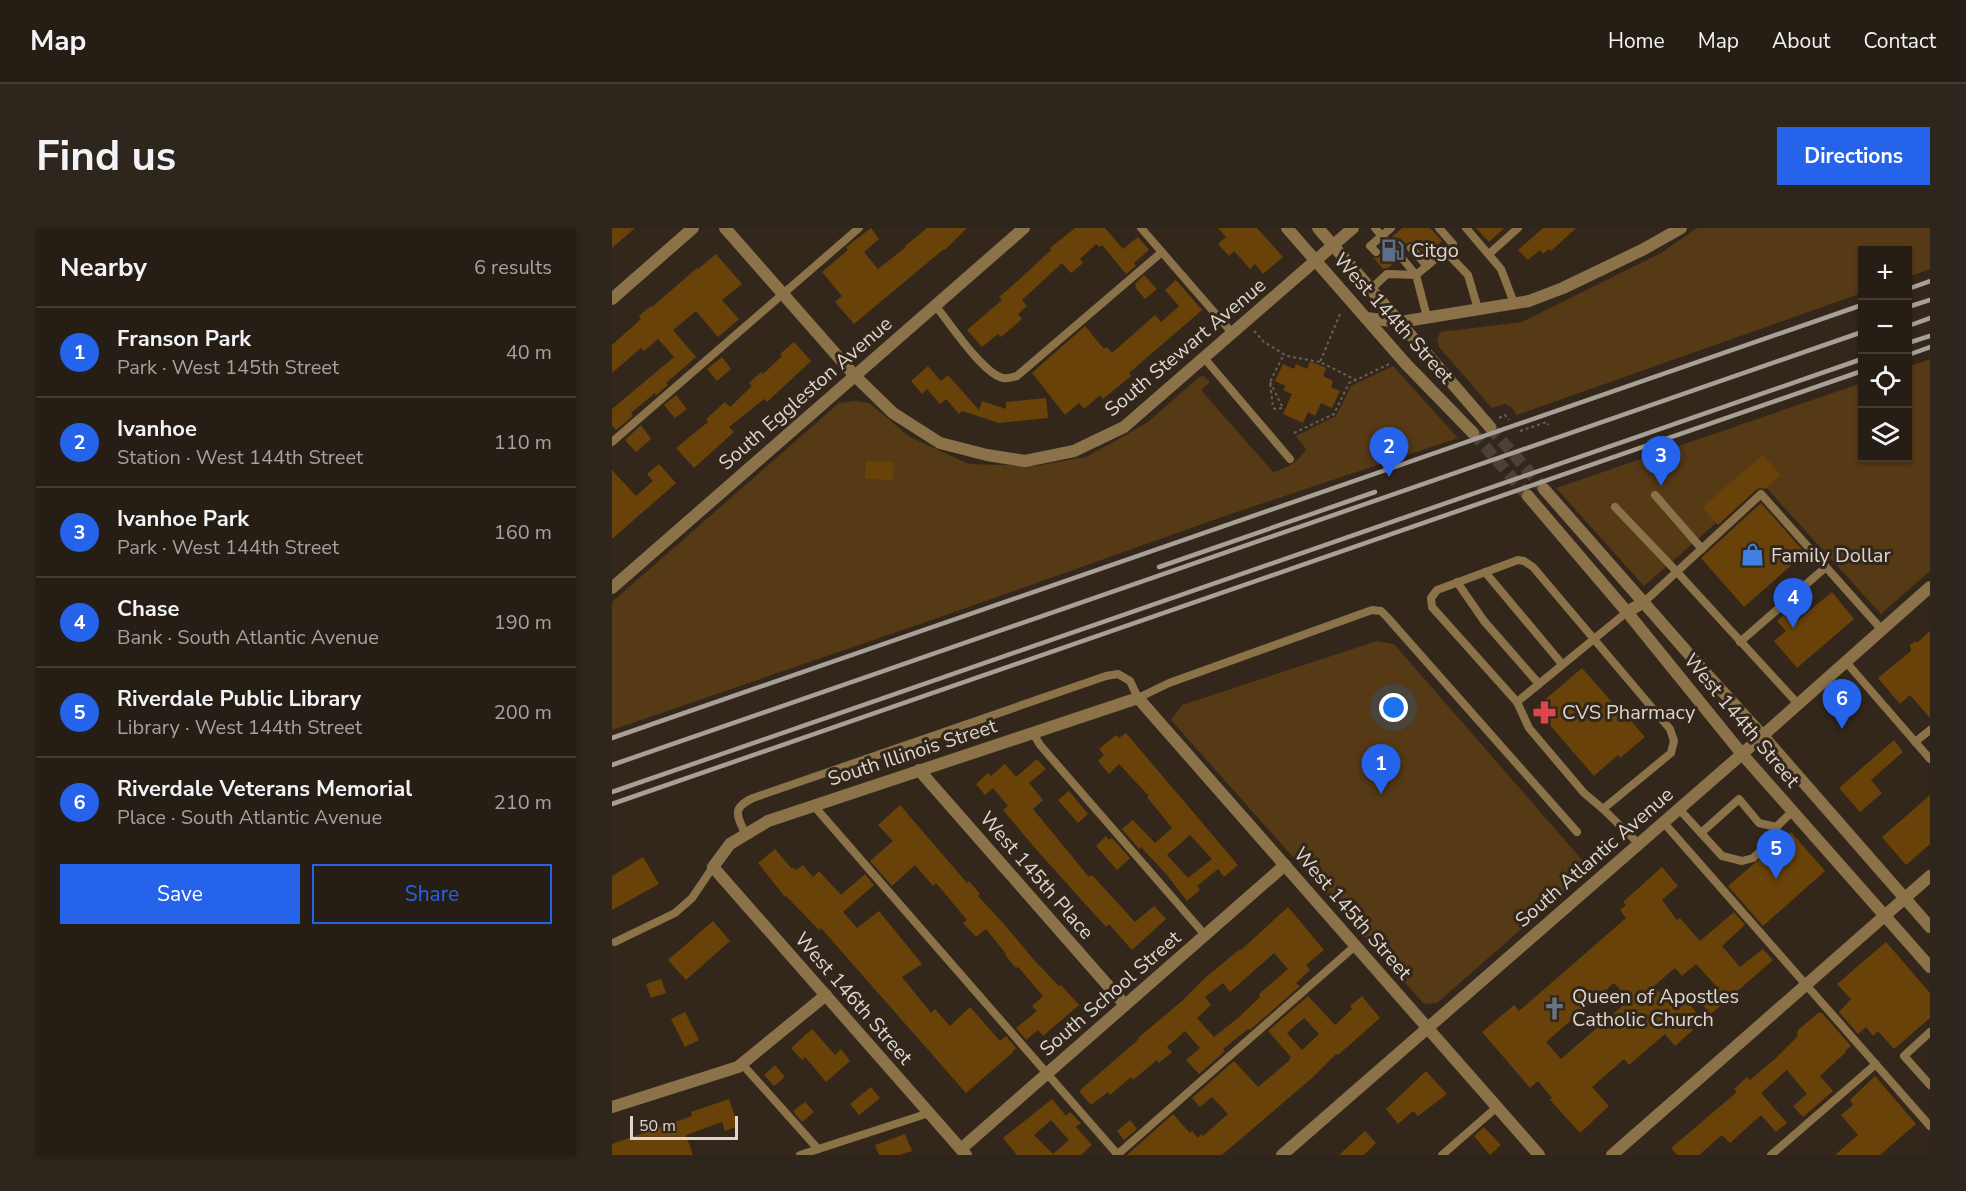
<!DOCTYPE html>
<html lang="en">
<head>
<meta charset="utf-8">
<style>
	body { margin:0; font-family:"Nunito Sans",sans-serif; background:#2e261d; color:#f1f3f6 }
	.controls { position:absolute; right:18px; top:18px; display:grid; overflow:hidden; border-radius:0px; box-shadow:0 2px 4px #0004 }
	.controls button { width:54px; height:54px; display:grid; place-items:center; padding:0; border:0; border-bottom:2px solid #423b34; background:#261d14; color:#f1f3f6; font:30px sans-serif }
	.scale { position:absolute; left:18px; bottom:15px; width:108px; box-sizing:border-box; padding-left:6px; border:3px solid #ddd6ce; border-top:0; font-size:16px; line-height:21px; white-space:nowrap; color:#ddd6ce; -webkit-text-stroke:4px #33271b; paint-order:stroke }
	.you { position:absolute; left:782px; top:480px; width:21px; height:21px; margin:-15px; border:4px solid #fff; border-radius:50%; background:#1a73e8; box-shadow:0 0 0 9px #1a73e833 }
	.badge { display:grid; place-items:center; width:39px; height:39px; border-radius:50%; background:#2563eb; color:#fff; font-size:20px; font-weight:700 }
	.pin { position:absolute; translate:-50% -50px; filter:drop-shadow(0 2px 3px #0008) }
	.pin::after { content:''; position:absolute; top:32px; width:21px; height:18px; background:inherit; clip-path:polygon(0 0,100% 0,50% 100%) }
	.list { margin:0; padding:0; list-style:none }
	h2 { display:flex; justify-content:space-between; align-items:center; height:78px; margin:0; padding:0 24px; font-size:26px }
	h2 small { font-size:20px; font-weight:400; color:#a4a2a0 }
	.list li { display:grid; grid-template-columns:39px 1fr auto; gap:18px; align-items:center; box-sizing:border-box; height:90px; padding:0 24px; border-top:2px solid #423b34 }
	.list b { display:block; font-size:22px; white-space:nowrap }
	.list p { margin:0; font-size:20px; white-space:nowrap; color:#a4a2a0 }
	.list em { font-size:20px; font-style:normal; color:#a4a2a0 }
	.actions { display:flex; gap:12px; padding:18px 24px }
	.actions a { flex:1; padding:14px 0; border:2px solid #2563eb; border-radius:0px; text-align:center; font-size:21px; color:#2563eb }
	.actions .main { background:#2563eb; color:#fff }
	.icon { flex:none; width:33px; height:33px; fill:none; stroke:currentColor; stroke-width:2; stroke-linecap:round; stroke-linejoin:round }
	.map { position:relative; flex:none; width:1318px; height:927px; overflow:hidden; border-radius:0px }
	header { display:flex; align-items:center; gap:36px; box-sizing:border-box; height:84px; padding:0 30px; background:#261d14; border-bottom:2px solid #423b34 }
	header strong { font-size:28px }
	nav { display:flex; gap:33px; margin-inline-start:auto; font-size:21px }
	.intro { display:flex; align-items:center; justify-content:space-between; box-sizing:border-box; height:144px; padding:0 36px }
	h1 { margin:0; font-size:42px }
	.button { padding:15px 27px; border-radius:0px; background:#2563eb; color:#fff; font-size:21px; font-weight:700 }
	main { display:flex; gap:36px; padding:0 36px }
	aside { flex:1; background:#261d14; border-radius:0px; box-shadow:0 2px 4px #0004 }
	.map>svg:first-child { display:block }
	.green { fill:#563915 }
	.building { fill:#694209; fill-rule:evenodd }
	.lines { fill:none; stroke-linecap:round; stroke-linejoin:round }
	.tertiary-tunnel { stroke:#4c4136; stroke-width:12; stroke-dasharray:12 6; stroke-linecap:butt }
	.path { stroke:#695f54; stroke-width:2; stroke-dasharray:3 3; stroke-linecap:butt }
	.service { stroke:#8b7248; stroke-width:8 }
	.minor { stroke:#8b7248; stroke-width:12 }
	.tertiary { stroke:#8b7248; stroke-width:12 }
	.rail { stroke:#a8a096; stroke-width:4.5 }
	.labels { text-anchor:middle; stroke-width:6; stroke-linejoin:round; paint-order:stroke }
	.poi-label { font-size:20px; fill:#ddd6ce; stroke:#33271b; text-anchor:start }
	.street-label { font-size:20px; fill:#ddd6ce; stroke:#33271b }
</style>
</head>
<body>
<header>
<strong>Map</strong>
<nav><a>Home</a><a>Map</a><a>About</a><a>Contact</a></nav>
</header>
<div class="intro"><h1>Find us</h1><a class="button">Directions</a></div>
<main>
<aside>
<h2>Nearby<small>6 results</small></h2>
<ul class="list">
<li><span class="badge">1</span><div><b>Franson Park</b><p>Park · West 145th Street</p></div><em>40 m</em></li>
<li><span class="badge">2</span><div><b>Ivanhoe</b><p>Station · West 144th Street</p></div><em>110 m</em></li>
<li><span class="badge">3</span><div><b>Ivanhoe Park</b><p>Park · West 144th Street</p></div><em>160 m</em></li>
<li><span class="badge">4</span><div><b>Chase</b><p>Bank · South Atlantic Avenue</p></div><em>190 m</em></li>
<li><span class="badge">5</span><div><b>Riverdale Public Library</b><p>Library · West 144th Street</p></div><em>200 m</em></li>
<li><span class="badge">6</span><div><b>Riverdale Veterans Memorial</b><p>Place · South Atlantic Avenue</p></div><em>210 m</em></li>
</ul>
<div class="actions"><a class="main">Save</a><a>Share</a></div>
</aside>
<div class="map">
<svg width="1318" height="927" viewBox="0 0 1318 927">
	<rect width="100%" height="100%" fill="#33271b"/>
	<g class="green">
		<path d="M1085,0H1318V41L1296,49V22H1250V65L905,187L899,179L893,176L880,180L827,119L825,112L828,104L910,94L1049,25Z"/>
		<path d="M1318,131V343L1269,386L1150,255L1032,358L944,260L1250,155V230H1296V139Z"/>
		<path d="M781,138L846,210L613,288L334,387L0,502V374L227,175L243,173L257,175L298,209L357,236L423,238L474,229L505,212L536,194L587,149L592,148L598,154L589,162L661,244C675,240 687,234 694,221L684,208L724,188L739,158Z"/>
		<path d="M765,413L782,416L978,641L825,775L812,776L559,492L570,477Z"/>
	</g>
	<g class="building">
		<path d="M0,0H23L0,20Z"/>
		<path d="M259,0L267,11L252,24L266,41L294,19L293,18L315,0H355L333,22L332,21L242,96L223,74L230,68L210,44L236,22L234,19Z"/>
		<path d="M463,0H493L511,21L526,9L537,22L522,35L524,38L514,46L490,17L488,19L484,16L468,31L471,35L459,45L450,35L410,72L415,78L406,86L410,91L389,109L386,106L370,119L355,102L390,72L387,69L399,59L439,22L438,20Z"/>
		<path d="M606,0H645L671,29L651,46L643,36L638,41L622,23L617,28L606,16L614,9Z"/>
		<path d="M790,0H818L830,13L814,27L803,15L797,14L793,17L794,24H785L783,27L784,33L776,40L771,41L761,29L765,30L769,28L770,23L769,20L779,17V10Z"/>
		<path d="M864,0H892L877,14Z"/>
		<path d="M931,0H964L939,23L937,21L931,26L928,22L916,32L906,22Z"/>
		<path d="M104,26L130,56L110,72L127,91L106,109L84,83L61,102L84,129L54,155L56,157L44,167L43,165L19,185L21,188L4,202L0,197V181L62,129L46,111L32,123L29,120L0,145V117L29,91L27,88L39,78L40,79L85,40L86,41Z"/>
		<path d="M532,47L545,61L533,71L523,59L524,58L523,56Z"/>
		<path d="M564,52L590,82L517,145L519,148L491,171L488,167L472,181L467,175L453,187L420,145L473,98L492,121L495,119L500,125L543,87L549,94L567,78L553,62Z"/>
		<path d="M182,114L199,133L155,174L152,171L117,199L122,204L82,240L64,220L96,194L94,191L113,174L118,179L140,158L137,155L149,144L151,146L170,128L168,126Z"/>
		<path d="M110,129L119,141L105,153L95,141Z"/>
		<path d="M698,133L714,140L711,148L721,153L719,159L728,163L720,180L709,175L703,188L696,184L691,195L671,186L680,166L671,162L674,158L663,153L671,136L682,141L684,136L695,141Z"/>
		<path d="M316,138L329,153L336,147L367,182L370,173L394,181V174L434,170L436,190L387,195L350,183L347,186L334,171L328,176L315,161L310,166L299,153Z"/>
		<path d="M64,167L75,181L63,190L52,177Z"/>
		<path d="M29,197L39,211L24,224L13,212Z"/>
		<path d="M1151,227L1169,247L1153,261L1148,260L1145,261L1106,297L1090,279Z"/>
		<path d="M254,233L282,234L281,252L253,251Z"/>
		<path d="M47,236L64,255L0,311V242L24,268L41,253L35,246Z"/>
		<path d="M1149,275L1193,325L1132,379L1089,330Z"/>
		<path d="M1220,364L1242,391L1185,440L1162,413L1174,403L1165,393L1176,383L1185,393Z"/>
		<path d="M1318,403V490L1298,467L1288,476L1266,450L1299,423L1298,417L1302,414H1306Z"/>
		<path d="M970,440L1007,482L1009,481L1033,509L1008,530L1006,527L982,548L931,489L930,490L923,480Z"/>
		<path d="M514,505L626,637L612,649L606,641L585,658L588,662L575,673L555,647L529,619L527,621L510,601L521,592L543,615L560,600L535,569L537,568L507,536L497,546L486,533L492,527L487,521L504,507L507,510ZM578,607L600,631L576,650L555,627Z"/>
		<path d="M1282,512L1291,524L1259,552L1270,565L1248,584L1227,560Z"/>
		<path d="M425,531L434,541L417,555L431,572L421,581L477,649L480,647L523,694L542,678L554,691L520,722L497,696L494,699L422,619L391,582L396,578L381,560L373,567L364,556L376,545L379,548L393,536L404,549Z"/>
		<path d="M457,563L476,586L466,595L446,572Z"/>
		<path d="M1318,567V616L1294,637L1270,609Z"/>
		<path d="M288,577L355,655L357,653L368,666L366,668L391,695L423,733L447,758L449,757L467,777L431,808L426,802L414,812L404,800L425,783L420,778L431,768L406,739L404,740L393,727L394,726L374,701L364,709L351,695L355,692L324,655L321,658L303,637L280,658L258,633L281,613L266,597Z"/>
		<path d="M1179,604L1213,643L1151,698L1116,658Z"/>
		<path d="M494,608L497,612L500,610L518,630L505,642L484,618Z"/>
		<path d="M163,621L180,641L181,639L184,642L191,637L201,649L207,643L229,667L253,646L262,657L231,684L245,700L267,683L310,736L290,749L319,785L323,781L338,798L358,779L388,813L394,808L404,820L400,825L354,865L209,700L207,702L174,668L173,669L146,635Z"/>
		<path d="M31,629L47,656L0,682V648Z"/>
		<path d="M1050,639L1066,658L1050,672L1065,692L1068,690L1088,713L1122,684L1133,697L1110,718L1128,739L1151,721L1161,732L1099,786L1088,774L1105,759L1084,736L1070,748L1063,740L1042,758L1064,783L1075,774L1084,784L1073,793L1081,802L1063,818L1053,806L1017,837L1012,831L980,859L997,878L968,905L938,872L940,870L926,853L918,860L870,804L902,777L907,783L1014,690L1008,682L1014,677L1011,674ZM1002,755L1017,772L949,831L934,814Z"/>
		<path d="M676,679L712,722L694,737L698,742L684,755L688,758L638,802L636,801L611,821L613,823L587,846L574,832L588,820L573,803L555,819L560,824L547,835L545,832L521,852L519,849L498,867L496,864L479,877L467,863L527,811L526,810L570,773L593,750L628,721L629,722ZM662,725L676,741L647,766L648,769L626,790L602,809L585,790L599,777L593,769L611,755L618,764Z"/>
		<path d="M101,693L118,713L74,752L56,732Z"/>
		<path d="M1274,714L1318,765V790L1282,821L1266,803L1261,808L1254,799L1246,806L1227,784L1239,771L1225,756Z"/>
		<path d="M49,751L54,765L39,770L34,756Z"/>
		<path d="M696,768L723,797L740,781L738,778L750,768L768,790L726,827L724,826L700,850L610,927H515L561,886L578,905L580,903L586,910L589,906L591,908L616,886L600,869L588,879L580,870L622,833L646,859L678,832L677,831L679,829L656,803ZM692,790L707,806L690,822L675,805Z"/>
		<path d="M73,784L87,812L73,819L59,791Z"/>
		<path d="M1206,785H1210L1239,818L1233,823L1234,824L1208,848L1221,863L1191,889L1181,878L1195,866L1175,842L1149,865L1175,895L1164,904L1149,887L1118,915L1110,907L1087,927H1065L1059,920L1125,864L1122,861L1135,849L1138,852L1164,830L1185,809L1186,802Z"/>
		<path d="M200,801L223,827L229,821L238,833L214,854L193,829L190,832L179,820Z"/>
		<path d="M163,837L173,849L162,858L152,847Z"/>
		<path d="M814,843L835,866L806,888L801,883L786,896L774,881Z"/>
		<path d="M1263,848L1304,896L1268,927H1223L1246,907L1229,887L1241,877L1238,872Z"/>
		<path d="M259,859L268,870L247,887L238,876Z"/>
		<path d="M117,871L126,898L113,903L110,894L74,907L81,927H0V916L80,888L79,884Z"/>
		<path d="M440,871L454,888L458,884L469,895L464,899L480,917L469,927H405L391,910ZM439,892L457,912L441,926L422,907Z"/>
		<path d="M193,874L202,884L190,894L181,883Z"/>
		<path d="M518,892L525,901L512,912L505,903Z"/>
		<path d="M872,899L889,917L878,927L862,908Z"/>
		<path d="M753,903L764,915L752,927H727Z"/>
		<path d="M293,906L300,923L288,927H267L263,917Z"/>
	</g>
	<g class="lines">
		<g class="tertiary-tunnel">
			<path d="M878,199L932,261"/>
			<path d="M861,205L916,268"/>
		</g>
		<g class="path">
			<path d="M728,86L708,134L744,152L777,136"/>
			<path d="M642,103L652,114L675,128L708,134"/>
			<path d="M658,154L671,180L663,181L661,179L658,154L672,126"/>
			<path d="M887,190L893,187L897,192"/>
			<path d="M908,203L935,194L936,197"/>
			<path d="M682,205L722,186L737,155L744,152"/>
		</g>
		<g class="service">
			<path d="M529,0L621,106"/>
			<path d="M763,0L774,13"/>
			<path d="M827,0L841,16L833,23"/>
			<path d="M854,0L889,41L902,75"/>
			<path d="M799,20L815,38"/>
			<path d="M764,24L758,18L779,0"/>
			<path d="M877,26L906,0"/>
			<path d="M789,29L804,47L833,23L856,47L866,81"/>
			<path d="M759,61L775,46L804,47L815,89"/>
			<path d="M323,77C337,94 371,146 391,150C396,151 401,149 405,148L550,24"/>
			<path d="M593,131L678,231"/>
			<path d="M0,214L247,0"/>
			<path d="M1043,267L1090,321"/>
			<path d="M1003,279L1065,344L1186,476"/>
			<path d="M873,344L950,436"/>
			<path d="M845,354L872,393L927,456"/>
			<path d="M1032,374L1149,266L1270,402"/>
			<path d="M1015,384L905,474L820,379L819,370L825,362L906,332L912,333L921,339L1058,501L1062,513L1059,525L991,581L1027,616"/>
			<path d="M1128,414L1214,339"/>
			<path d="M1234,434L1318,531"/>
			<path d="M905,474L917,500L972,565L991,581"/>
			<path d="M421,505L428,517L593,707"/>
			<path d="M1303,514L1318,502"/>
			<path d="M202,578L506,927"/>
			<path d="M1067,581L1110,628L1130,633L1141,630L1166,607L1164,599L1181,583"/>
			<path d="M1052,595L1318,898"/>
			<path d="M1089,605L1127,571L1147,595L1164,599"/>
			<path d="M134,607C125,588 119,580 141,570L494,448L506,446L518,453L526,470L557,455L760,382L769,383L775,389L965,604"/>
			<path d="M3,714L63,685L80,670L101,639"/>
			<path d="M1318,804L1292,828L1318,857"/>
			<path d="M130,836L206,921"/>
			<path d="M506,926L743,718"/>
			<path d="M188,927L317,885"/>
			<path d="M830,927L885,879"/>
			<path d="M1159,927L1264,836"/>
		</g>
		<g class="minor">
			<path d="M113,0L243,148L281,185L328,215L375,227L413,233L462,223L512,199L741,0"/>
			<path d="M0,71L81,0"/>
			<path d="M754,90L788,94L917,73L951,60L1032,21L1069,0"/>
			<path d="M0,360L412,0"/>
			<path d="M1015,384L1032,374"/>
			<path d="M307,542L513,777"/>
			<path d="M0,879L126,839L214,767"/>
			<path d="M349,921L673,637"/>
			<path d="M354,927L101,639L118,616L156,593L526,470L927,927"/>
			<path d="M670,927L1130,526L1318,359"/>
			<path d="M1000,927L1318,648"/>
		</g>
		<g class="tertiary">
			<path d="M675,0L794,136L861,205"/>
			<path d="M706,0L878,199"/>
			<path d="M932,261L1090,441L1151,508L1318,699"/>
			<path d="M916,268L1015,384L1130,526L1318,739"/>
		</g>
		<g class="rail">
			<path d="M1296,61L1318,53"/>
			<path d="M1296,79L1318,72"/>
			<path d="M1296,98L1318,90"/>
			<path d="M1296,115L1318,108"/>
			<path d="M1296,127L1318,119"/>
			<path d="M547,339L763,264"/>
			<path d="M0,510L1250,77"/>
			<path d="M0,537L1250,104"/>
			<path d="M0,564L1250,131"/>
			<path d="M0,576L1250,143"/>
		</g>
	</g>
	<defs>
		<symbol id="fuel-bare" viewBox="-9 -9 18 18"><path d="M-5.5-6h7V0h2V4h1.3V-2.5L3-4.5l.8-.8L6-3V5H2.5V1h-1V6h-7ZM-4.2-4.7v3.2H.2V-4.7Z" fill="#5c6f8a" stroke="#33271b" stroke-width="2.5" paint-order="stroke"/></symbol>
		<symbol id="shop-bare" viewBox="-9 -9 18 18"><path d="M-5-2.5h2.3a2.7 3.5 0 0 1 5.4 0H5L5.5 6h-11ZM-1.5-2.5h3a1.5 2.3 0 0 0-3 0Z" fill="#3f7fe0" stroke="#33271b" stroke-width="2.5" paint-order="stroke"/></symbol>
		<symbol id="pharmacy-bare" viewBox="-9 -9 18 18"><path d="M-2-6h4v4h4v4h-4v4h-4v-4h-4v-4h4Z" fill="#e0444e" stroke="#33271b" stroke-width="2.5" paint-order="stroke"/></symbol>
		<symbol id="church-bare" viewBox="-9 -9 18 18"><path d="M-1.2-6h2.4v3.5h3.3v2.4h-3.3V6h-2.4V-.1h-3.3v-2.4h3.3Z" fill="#6b7280" stroke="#33271b" stroke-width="2.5" paint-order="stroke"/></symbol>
	</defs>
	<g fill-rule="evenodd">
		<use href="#fuel-bare" x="764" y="6" width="33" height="33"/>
		<use href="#shop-bare" x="1124" y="310" width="33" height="33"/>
		<use href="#pharmacy-bare" x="916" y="468" width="33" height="33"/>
		<use href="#church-bare" x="926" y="764" width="33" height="33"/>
	</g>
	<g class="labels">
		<g class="poi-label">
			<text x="799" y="29">Citgo</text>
			<text x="1159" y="334">Family Dollar</text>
			<text x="950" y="491">CVS Pharmacy</text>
			<text x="960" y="775">Queen of Apostles<tspan x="960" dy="23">Catholic Church</tspan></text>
		</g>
		<g class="street-label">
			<text transform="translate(782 90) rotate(48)" y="7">West 144th Street</text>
			<text transform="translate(573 119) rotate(-40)" y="7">South Stewart Avenue</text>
			<text transform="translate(193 165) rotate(-41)" y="7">South Eggleston Avenue</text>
			<text transform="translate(1130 492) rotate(50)" y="7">West 144th Street</text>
			<text transform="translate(300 524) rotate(-18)" y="7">South Illinois Street</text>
			<text transform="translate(982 629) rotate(-41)" y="7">South Atlantic Avenue</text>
			<text transform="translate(425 647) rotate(49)" y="7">West 145th Place</text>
			<text transform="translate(741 685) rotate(49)" y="7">West 145th Street</text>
			<text transform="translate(498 765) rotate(-41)" y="7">South School Street</text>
			<text transform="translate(242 770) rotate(49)" y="7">West 146th Street</text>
		</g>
	</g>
</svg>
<div class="controls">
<button>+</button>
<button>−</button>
<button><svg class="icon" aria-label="locate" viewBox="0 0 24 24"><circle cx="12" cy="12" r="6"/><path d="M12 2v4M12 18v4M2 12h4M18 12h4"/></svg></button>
<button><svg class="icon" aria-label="layers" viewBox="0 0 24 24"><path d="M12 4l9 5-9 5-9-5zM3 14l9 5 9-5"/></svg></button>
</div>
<div class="scale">50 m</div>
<div class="you"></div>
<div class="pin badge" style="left:769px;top:566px">1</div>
<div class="pin badge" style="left:777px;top:249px">2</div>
<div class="pin badge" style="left:1049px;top:258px">3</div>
<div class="pin badge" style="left:1181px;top:400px">4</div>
<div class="pin badge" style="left:1164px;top:651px">5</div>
<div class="pin badge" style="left:1230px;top:501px">6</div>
</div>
</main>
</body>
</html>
